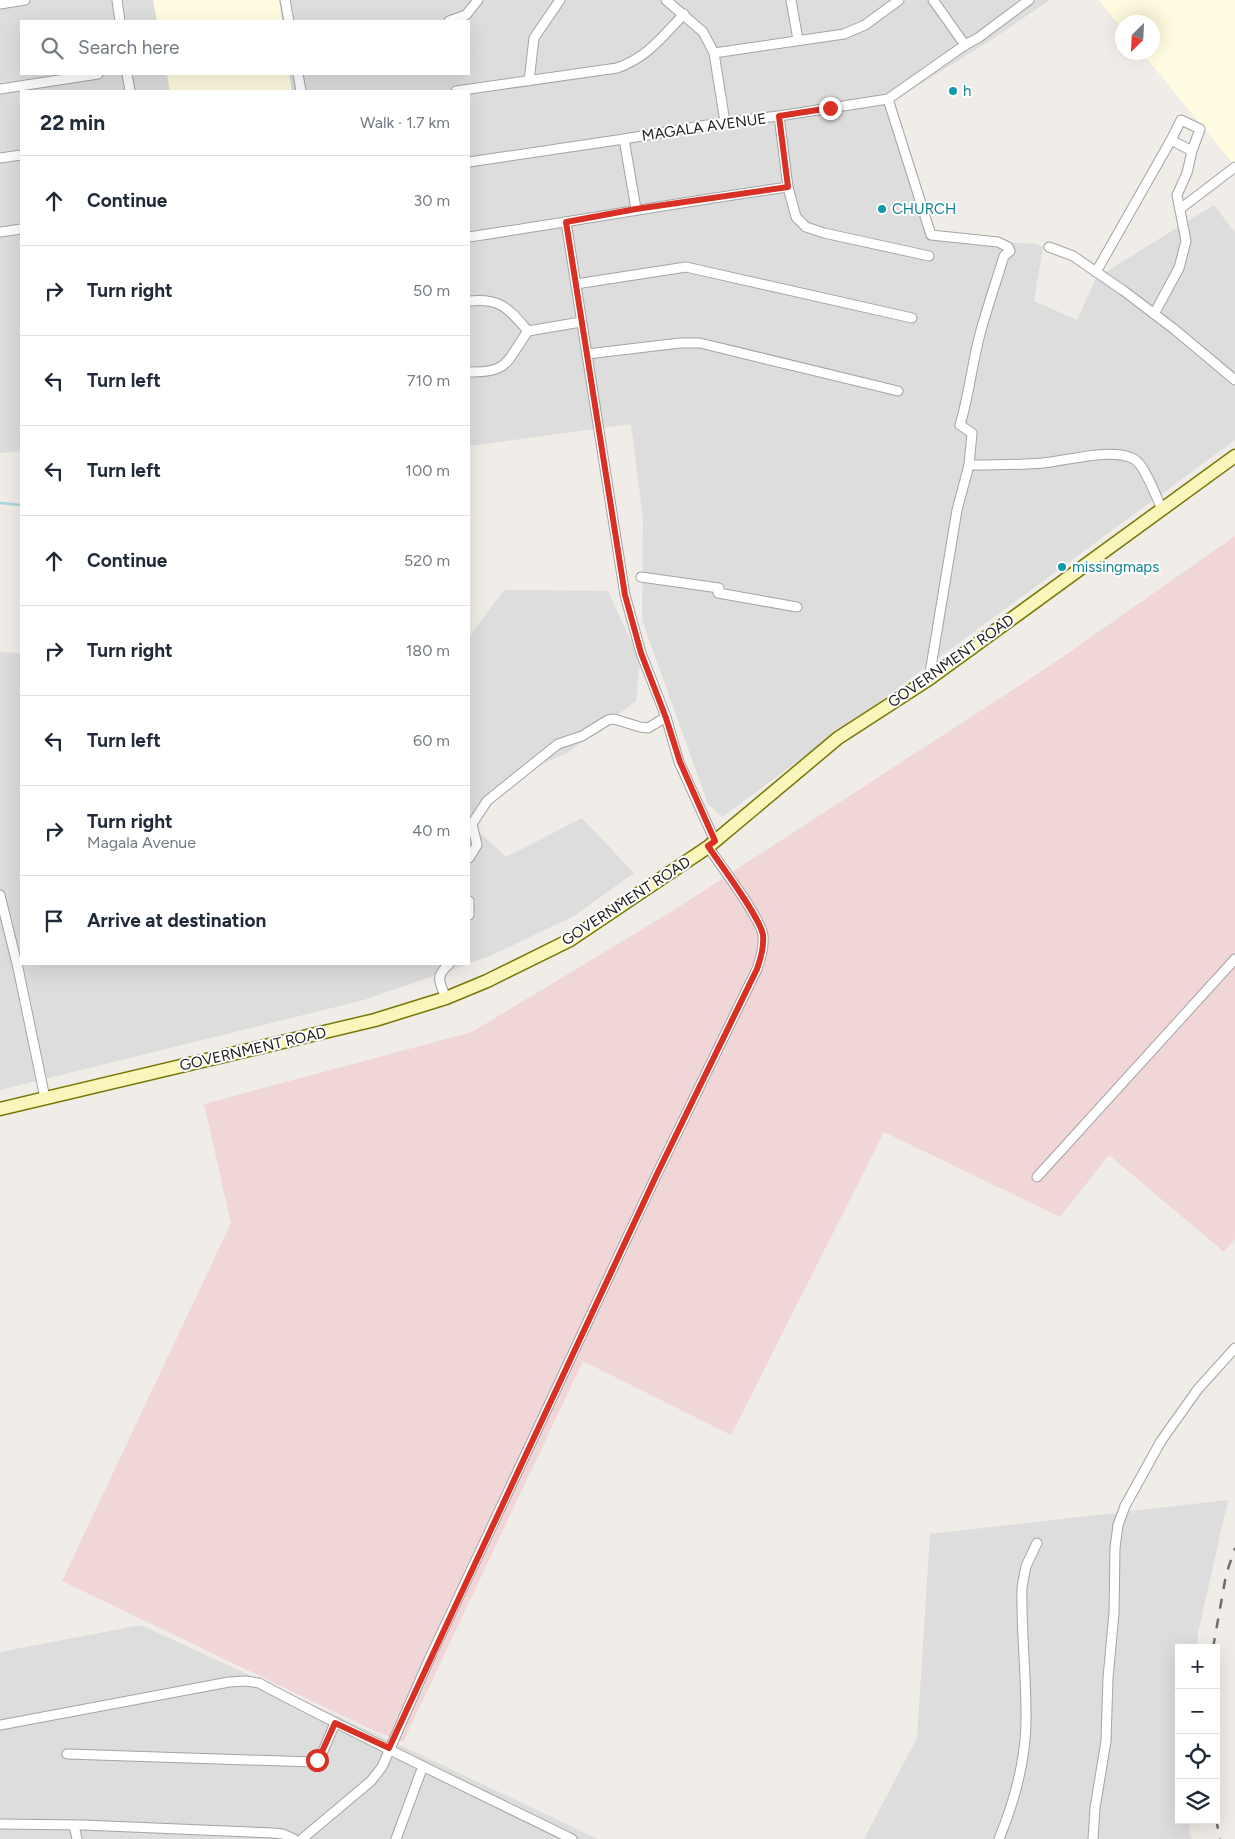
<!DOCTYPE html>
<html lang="en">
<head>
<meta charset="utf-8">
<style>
	body { margin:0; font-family:Figtree,sans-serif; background:#f6f6f7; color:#1f2937 }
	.controls { position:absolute; right:15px; bottom:15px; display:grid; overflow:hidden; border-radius:0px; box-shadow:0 5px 20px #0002 }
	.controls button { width:45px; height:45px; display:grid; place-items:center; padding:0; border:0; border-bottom:1px solid #e0e1e3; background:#fff; color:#1f2937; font:25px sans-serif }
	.compass { position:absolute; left:1115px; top:15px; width:45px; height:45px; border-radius:50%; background:#fff; box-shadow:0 5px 20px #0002; rotate:204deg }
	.stop { position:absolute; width:15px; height:15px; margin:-11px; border:4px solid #d93025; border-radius:50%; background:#fff }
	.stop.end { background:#d93025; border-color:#fff; box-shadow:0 1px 5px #0008 }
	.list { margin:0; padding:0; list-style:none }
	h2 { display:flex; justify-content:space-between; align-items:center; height:65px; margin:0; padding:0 20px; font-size:21px }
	h2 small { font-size:16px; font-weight:400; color:#747a83 }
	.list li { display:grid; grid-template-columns:32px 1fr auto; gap:15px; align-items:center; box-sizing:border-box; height:90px; padding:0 20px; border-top:1px solid #e0e1e3 }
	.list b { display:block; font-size:19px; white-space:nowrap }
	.list p { margin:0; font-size:16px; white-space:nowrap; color:#747a83 }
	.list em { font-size:16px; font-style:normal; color:#747a83 }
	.icon { flex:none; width:28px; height:28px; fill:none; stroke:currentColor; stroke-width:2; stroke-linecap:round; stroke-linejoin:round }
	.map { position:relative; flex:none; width:1235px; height:1839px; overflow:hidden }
	.search { position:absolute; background:#fff; box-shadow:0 5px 20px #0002; left:20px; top:20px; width:450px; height:55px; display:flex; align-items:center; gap:12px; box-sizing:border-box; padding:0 18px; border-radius:0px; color:#747a83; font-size:19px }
	.panel { position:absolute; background:#fff; box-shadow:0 5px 20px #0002; left:20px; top:90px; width:450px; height:875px; border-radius:0px }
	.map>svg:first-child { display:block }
	.residential { fill:#dedddd; fill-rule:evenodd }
	.commercial { fill:#f1d6d8 }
	.education { fill:#fffce1 }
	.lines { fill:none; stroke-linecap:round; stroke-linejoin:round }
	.stream { stroke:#a8d7de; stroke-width:2.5 }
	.street-casing { stroke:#a4a4a4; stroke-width:11 }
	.secondary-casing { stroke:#787806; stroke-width:15 }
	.street { stroke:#fff; stroke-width:9 }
	.secondary { stroke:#f9f6bc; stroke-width:12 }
	.rail { stroke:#6e6e6e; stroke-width:2.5; stroke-dasharray:10 10; stroke-linecap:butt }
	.route { stroke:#d93025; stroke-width:6 }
	.culture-dot { fill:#0f9aa8; stroke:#fff; stroke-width:2 }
	.labels { text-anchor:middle; stroke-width:4; stroke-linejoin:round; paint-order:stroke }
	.culture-label { font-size:15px; fill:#0d838f; stroke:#fff; text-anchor:start }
	.street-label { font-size:15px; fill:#202020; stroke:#fff }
</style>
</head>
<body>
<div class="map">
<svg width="1235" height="1839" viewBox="0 0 1235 1839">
	<rect width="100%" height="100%" fill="#f0ece7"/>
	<g class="residential">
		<path d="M0,0H1050L994,38L892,102L931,234L991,241L1036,244L1043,247L1034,301L1077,320L1096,278L1214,205L1235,233V440L722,817L708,804L642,620L643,519L631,424L469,446V91H21V451L0,453ZM21,21H469V74H21Z"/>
		<path d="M504,590L608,591L640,661L636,701L567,753L514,776L474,827L506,857L582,818L634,873L574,916L490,956L469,963V637Z"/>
		<path d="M0,652L21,653V964H468L364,1000L0,1090Z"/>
		<path d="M1228,1500L1198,1633L1197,1648H1179V1820H1190L1189,1834L1192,1839H864L917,1738L930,1534Z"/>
		<path d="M141,1625L402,1746L598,1839H0V1652Z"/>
	</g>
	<path class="commercial" d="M1235,536V1239L1224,1252L1109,1155L1060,1217L884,1132L731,1435L583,1361L403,1742L372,1730L62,1581L231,1223L204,1104L472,1032L674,910L1054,663Z"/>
	<g class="education">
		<path d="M153,0H279L282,21H157Z"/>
		<path d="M1099,0H1235V166L1142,53L1152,52V22H1122V29Z"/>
		<path d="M167,74H289L292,91H170Z"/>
	</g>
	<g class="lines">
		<path class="stream" d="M0,503L21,505"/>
		<defs>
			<g id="street">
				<path d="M117,0L120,21"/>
				<path d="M285,0L289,21"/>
				<path d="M666,0L703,32L714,53L725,122"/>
				<path d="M791,0L798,40"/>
				<path d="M933,0L965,45"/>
				<path d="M0,4L25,0"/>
				<path d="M449,21L466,15L478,0"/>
				<path d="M714,53L844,34L865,25L899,0"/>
				<path d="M127,74L130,91"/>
				<path d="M298,74L301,91"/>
				<path d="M529,81L534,38L560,0"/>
				<path d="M0,89L98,74"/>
				<path d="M456,91L617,68C648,57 662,37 684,14"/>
				<path d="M888,99L931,235L998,242L1008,247L1010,251L1004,256C996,282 987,308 980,334C972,364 969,395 960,425L972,433L969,465L957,510L929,679"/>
				<path d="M779,116L788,187L796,217L806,227L824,233L929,256"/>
				<path d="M624,139L636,209"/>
				<path d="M0,158L21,155"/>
				<path d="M469,162L624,139L725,122L779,116L888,99L965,45L978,38L1029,0"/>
				<path d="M1180,209L1235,167"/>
				<path d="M566,222L625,595L641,653L666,717L679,762L715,841"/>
				<path d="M0,232L21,229"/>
				<path d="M469,237C575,221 681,202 788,187"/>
				<path d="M1049,247L1073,256L1124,291L1174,329L1235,380"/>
				<path d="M1096,272L1171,140"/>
				<path d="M576,284L686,267L912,318"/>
				<path d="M469,301C501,298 508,308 528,331"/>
				<path d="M1154,314L1179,268L1186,241L1177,195L1187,173L1192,151L1171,140L1181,120L1200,129L1192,151"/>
				<path d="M587,354L680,343H700L898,391"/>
				<path d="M469,372C510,373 507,360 528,331L581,322"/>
				<path d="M969,465C994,465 1018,465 1043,463C1067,461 1112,447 1134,459C1145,465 1156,497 1162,509"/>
				<path d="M641,577L719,588"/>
				<path d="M718,593L797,607"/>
				<path d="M469,858L477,845L472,824L487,801L558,744L582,736L608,720L614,719L640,727L648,728L666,717"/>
				<path d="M0,895L18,968L45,1098"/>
				<path d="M469,901V915"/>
				<path d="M446,998C439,981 435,977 449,964"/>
				<path d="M1037,1177L1235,959"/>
				<path d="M0,1725L229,1682L246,1681L259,1683C362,1738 468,1788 572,1839"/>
				<path d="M67,1754L313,1762L321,1756L335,1723"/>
				<path d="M0,1824L83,1825L273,1833L283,1834L294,1839"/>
				<path d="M74,1825L77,1839"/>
				<path d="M302,1839L371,1781L382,1767L428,1662L493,1524L657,1174L757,969C761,957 764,947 763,935C760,917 720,864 708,847"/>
				<path d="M396,1839L423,1766"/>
				<path d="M999,1839C1015,1800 1027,1756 1026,1713C1026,1671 1021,1629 1022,1587L1026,1566L1037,1543"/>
				<path d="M1093,1839L1095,1808L1106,1741L1108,1678L1114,1613L1115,1548L1118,1525L1125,1506L1161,1441L1198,1389L1235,1348"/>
			</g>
			<path id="secondary" d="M0,1109L375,1020L446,998L487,981L570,940L708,847L838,738L929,679L1235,456"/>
		</defs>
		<use href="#street" class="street-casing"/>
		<use href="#secondary" class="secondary-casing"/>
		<use href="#street" class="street"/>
		<use href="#secondary" class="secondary"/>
		<g class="rail">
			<path d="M1213,1648L1226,1575L1235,1548"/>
			<path d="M1216,1819L1220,1839"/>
		</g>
	</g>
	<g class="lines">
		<path class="route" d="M317,1760L320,1756L335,1723L389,1748L657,1174L757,969C761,957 764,947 763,935C760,917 720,864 708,846L715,841L680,762L666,718L641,653L625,595L566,222L636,209L788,187L779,116L830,108"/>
	</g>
	<g class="culture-dot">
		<circle cx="953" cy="91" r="5"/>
		<circle cx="882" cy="209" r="5"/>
		<circle cx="1062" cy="567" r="5"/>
	</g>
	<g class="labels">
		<g class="culture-label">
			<text x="963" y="96">h</text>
			<text x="892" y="214">CHURCH</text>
			<text x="1072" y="572">missingmaps</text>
		</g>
		<g class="street-label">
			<text transform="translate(704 127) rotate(-8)" y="5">MAGALA AVENUE</text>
			<text transform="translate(951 661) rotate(-35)" y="5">GOVERNMENT ROAD</text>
			<text transform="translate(626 901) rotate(-33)" y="5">GOVERNMENT ROAD</text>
			<text transform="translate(253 1049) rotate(-13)" y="5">GOVERNMENT ROAD</text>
		</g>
	</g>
</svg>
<div class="controls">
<button>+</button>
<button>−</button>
<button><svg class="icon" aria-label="locate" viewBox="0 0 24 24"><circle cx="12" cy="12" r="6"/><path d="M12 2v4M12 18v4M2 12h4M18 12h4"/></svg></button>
<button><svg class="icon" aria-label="layers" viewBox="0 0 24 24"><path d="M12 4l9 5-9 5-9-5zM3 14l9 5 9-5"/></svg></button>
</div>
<svg class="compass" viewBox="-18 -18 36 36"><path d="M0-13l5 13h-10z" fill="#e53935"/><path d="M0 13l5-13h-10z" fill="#747a83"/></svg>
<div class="stop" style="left:317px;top:1760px"></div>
<div class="stop end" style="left:830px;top:108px"></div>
<div class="search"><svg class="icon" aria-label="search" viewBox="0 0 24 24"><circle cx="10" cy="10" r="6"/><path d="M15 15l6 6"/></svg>Search here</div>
<section class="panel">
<h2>22 min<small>Walk · 1.7 km</small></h2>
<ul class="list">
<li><svg class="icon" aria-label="ahead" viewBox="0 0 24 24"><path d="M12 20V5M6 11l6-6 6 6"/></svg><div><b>Continue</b></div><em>30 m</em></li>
<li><svg class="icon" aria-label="right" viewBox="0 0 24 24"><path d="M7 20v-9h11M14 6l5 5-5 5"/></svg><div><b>Turn right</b></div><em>50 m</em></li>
<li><svg class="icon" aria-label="left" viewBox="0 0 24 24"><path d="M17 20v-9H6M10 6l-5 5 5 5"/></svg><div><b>Turn left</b></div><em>710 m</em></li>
<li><svg class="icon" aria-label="left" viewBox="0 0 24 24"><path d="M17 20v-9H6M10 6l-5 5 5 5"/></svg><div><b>Turn left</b></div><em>100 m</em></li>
<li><svg class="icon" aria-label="ahead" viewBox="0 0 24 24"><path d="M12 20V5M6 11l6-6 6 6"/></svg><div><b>Continue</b></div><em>520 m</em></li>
<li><svg class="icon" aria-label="right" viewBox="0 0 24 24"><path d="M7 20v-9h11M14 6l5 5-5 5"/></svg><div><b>Turn right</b></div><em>180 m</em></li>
<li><svg class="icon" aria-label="left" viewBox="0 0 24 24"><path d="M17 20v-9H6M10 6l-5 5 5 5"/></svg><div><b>Turn left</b></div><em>60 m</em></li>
<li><svg class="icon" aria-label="right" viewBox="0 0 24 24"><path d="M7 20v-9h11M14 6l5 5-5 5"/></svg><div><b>Turn right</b><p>Magala Avenue</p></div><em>40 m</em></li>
<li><svg class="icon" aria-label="arrive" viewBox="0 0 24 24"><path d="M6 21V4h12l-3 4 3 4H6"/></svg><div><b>Arrive at destination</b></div></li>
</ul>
</section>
</div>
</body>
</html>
